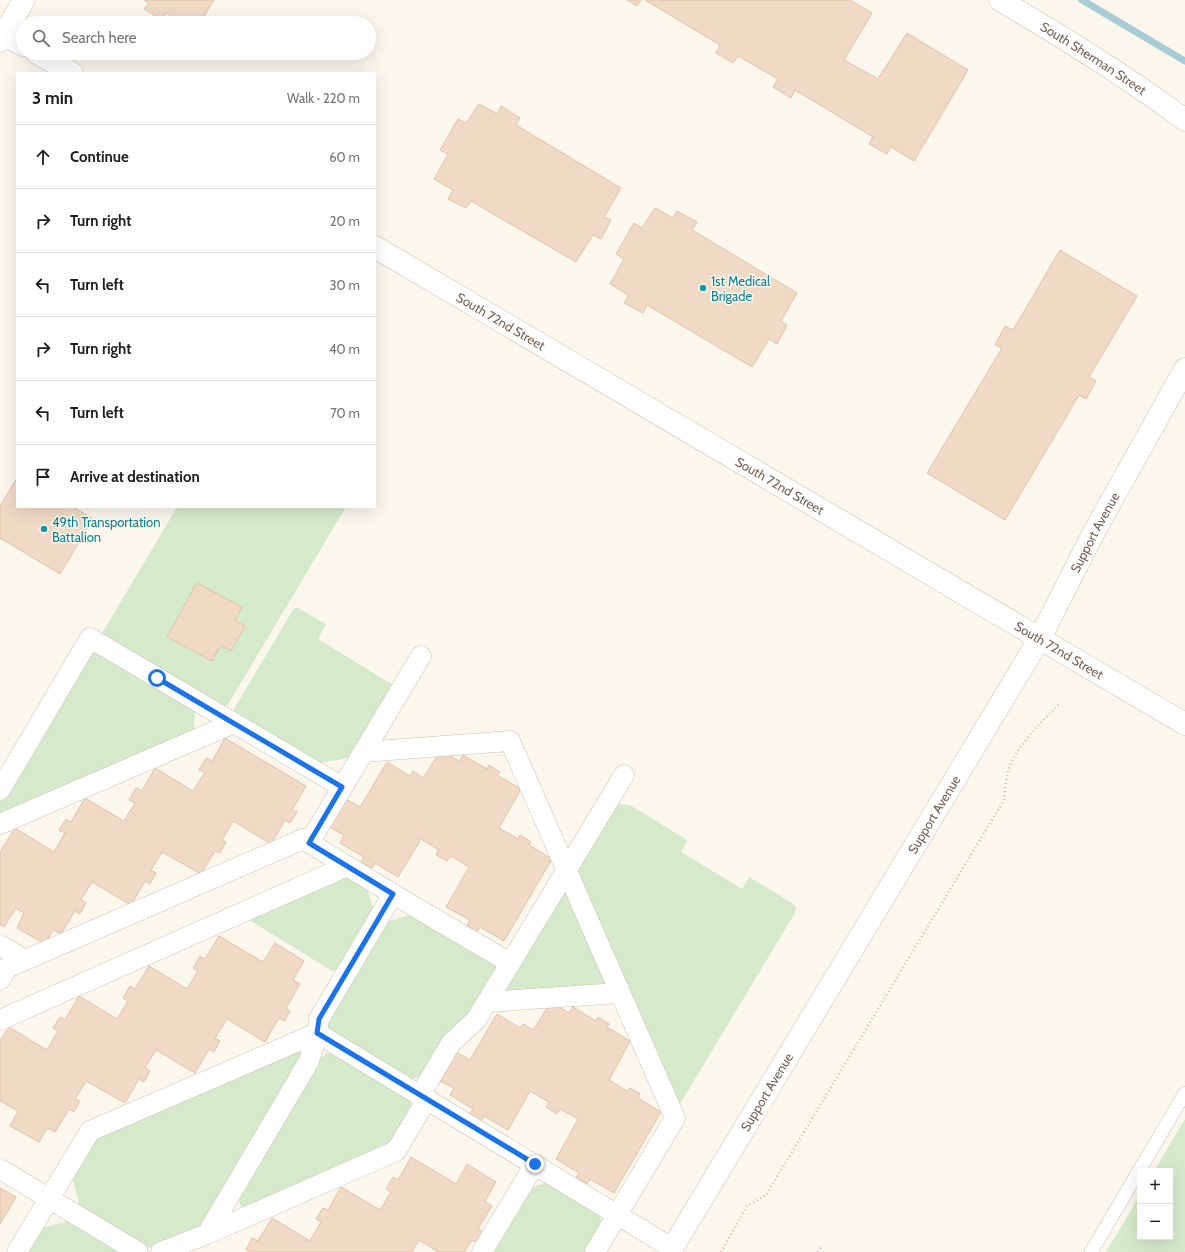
<!DOCTYPE html>
<html lang="en">
<head>
<meta charset="utf-8">
<style>
	body { margin:0; font-family:Cabin,sans-serif; background:#f2f2f2; color:#202124 }
	.controls { position:absolute; right:12px; bottom:12px; display:grid; overflow:hidden; border-radius:0px; box-shadow:0 4px 16px #0002 }
	.controls button { width:36px; height:36px; display:grid; place-items:center; padding:0; border:0; border-bottom:1px solid #e0e0e0; background:#fff; color:#202124; font:20px sans-serif }
	.stop { position:absolute; width:12px; height:12px; margin:-9px; border:3px solid #1a73e8; border-radius:50%; background:#fff }
	.stop.end { background:#1a73e8; border-color:#fff; box-shadow:0 1px 4px #0008 }
	.list { margin:0; padding:0; list-style:none }
	h2 { display:flex; justify-content:space-between; align-items:center; height:52px; margin:0; padding:0 16px; font-size:17px }
	h2 small { font-size:13px; font-weight:400; color:#757577 }
	.list li { display:grid; grid-template-columns:26px 1fr auto; gap:12px; align-items:center; box-sizing:border-box; height:64px; padding:0 16px; border-top:1px solid #e0e0e0 }
	.list b { display:block; font-size:15px; white-space:nowrap }
	.list em { font-size:13px; font-style:normal; color:#757577 }
	.icon { flex:none; width:22px; height:22px; fill:none; stroke:currentColor; stroke-width:2; stroke-linecap:round; stroke-linejoin:round }
	.map { position:relative; flex:none; width:1185px; height:1252px; overflow:hidden }
	.search { position:absolute; background:#fff; box-shadow:0 4px 16px #0002; left:16px; top:16px; width:360px; height:44px; display:flex; align-items:center; gap:10px; box-sizing:border-box; padding:0 14px; border-radius:22px; color:#757577; font-size:15px }
	.panel { position:absolute; background:#fff; box-shadow:0 4px 16px #0002; left:16px; top:72px; width:360px; height:436px; border-radius:0px }
	.map>svg:first-child { display:block }
	.green { fill:#d5eacb }
	.lines { fill:none; stroke-linecap:round; stroke-linejoin:round }
	.stream { stroke:#a8ccd6; stroke-width:7 }
	.building { fill:#f0dac6; stroke:#e2c2a7 }
	.service-casing { stroke:#cec0b2; stroke-width:14 }
	.pedestrian-casing { stroke:#cec0b2; stroke-width:21 }
	.minor-casing { stroke:#cec0b2; stroke-width:23 }
	.tertiary-casing { stroke:#cec0b2; stroke-width:23 }
	.path { stroke:#d5bda8; stroke-width:2.5; stroke-dasharray:1 3; stroke-linecap:butt }
	.service { stroke:#fff; stroke-width:13 }
	.pedestrian { stroke:#fff; stroke-width:20 }
	.minor { stroke:#fff; stroke-width:22 }
	.tertiary { stroke:#fff; stroke-width:22 }
	.route { stroke:#1a73e8; stroke-width:5 }
	.culture-dot { fill:#0f9aa8; stroke:#fefbf3; stroke-width:1.5 }
	.labels { text-anchor:middle; stroke-width:3; stroke-linejoin:round; paint-order:stroke }
	.street-label { font-size:13px; fill:#776150; stroke:#fefbf3 }
	.culture-label { font-size:13px; fill:#0d838f; stroke:#fefbf3; text-anchor:start }
</style>
</head>
<body>
<div class="map">
<svg width="1185" height="1252" viewBox="0 0 1185 1252">
	<rect width="100%" height="100%" fill="#fcf7ed"/>
	<g class="green">
		<path d="M177,507H346L227,706L221,709L101,635Z"/>
		<path d="M294,608H298L326,624L318,639L393,685L348,758L315,764L234,716V709Z"/>
		<path d="M91,651H96L195,708L194,734L0,818V802Z"/>
		<path d="M619,804L630,805L687,840L681,852L742,889L749,877L792,903L796,907L795,913L680,1104L678,1106L578,878L579,865L610,810Z"/>
		<path d="M348,876L367,888L374,911L340,969L332,971L249,920Z"/>
		<path d="M563,891H568L609,986L500,995Z"/>
		<path d="M413,914L495,963L497,969L468,1016L423,1075L410,1080L327,1028L330,1012L383,923Z"/>
		<path d="M299,1049L304,1059L200,1229L154,1248L144,1247L80,1207L72,1176L96,1137Z"/>
		<path d="M327,1053H334L409,1099L411,1106L390,1146L243,1211L236,1194L317,1061Z"/>
		<path d="M1185,1119V1252H1106L1140,1195V1237H1170V1171H1154Z"/>
		<path d="M547,1183L598,1211C606,1225 594,1239 588,1252H491L528,1190L538,1185Z"/>
		<path d="M72,1220L125,1252H27L41,1228Z"/>
	</g>
	<g class="lines">
		<path class="stream" d="M1082,0L1185,61"/>
	</g>
	<g class="building">
		<path d="M144,0H214L200,23H184L166,13L162,20L144,9L149,3Z"/>
		<path d="M627,0H641L637,6Z"/>
		<path d="M645,0H850L872,13L844,60L878,79L907,33L968,70L914,161L891,147L887,154L869,144L873,137L795,90L791,98L773,87L778,79L738,56L733,63L716,53L720,45Z"/>
		<path d="M479,104L498,114L501,106L520,118L516,125L621,188L604,217L611,220L601,239L593,235L576,262L471,201L466,208L448,199L453,190L434,179L448,154L440,150L458,119L466,123Z"/>
		<path d="M655,208L673,218L677,211L697,222L692,230L797,293L781,321L787,325L777,344L769,339L752,367L647,305L643,313L624,303L629,295L610,284L624,259L616,254L634,223L642,228Z"/>
		<path d="M1060,250L1137,296L1089,377L1096,381L1086,399L1079,395L1005,520L927,473L1002,348L995,345L1005,326L1013,330Z"/>
		<path d="M17,478V507H73L93,519L60,574L0,538V506Z"/>
		<path d="M197,583L242,607L235,620L245,626L231,651L221,645L212,661L167,637Z"/>
		<path d="M225,738L306,786L292,810L297,812L290,823L285,820L271,844L233,821L222,840L226,842L220,853L215,851L201,874L162,852L151,870L156,873L150,884L145,881L131,905L92,882L81,900L86,903L80,914L75,911L61,934L53,930L45,944L17,928L24,913L16,908L4,927L0,924V852L15,828L54,852L65,833L59,830L66,819L71,822L85,798L124,821L135,803L129,800L136,788L142,791L155,768L193,791L205,772L199,770L206,758L212,761Z"/>
		<path d="M441,750L459,761L463,755L487,769L489,765L500,772L497,775L521,789L499,828L518,839L520,835L531,842L529,845L552,859L504,941L480,927L477,932L467,925L470,920L446,907L469,867L451,856L447,861L436,855L439,850L421,839L398,877L375,863L372,868L361,862L364,857L340,843L344,835L329,827L346,799L360,807L387,762L410,776L413,771L423,778Z"/>
		<path d="M219,936L263,962L275,943L304,961L293,980L300,984L286,1008L290,1011L284,1021L279,1018L265,1042L227,1019L215,1038L220,1041L214,1052L209,1049L195,1073L156,1050L145,1068L150,1071L144,1082L139,1079L125,1103L86,1081L75,1099L80,1101L74,1112L69,1109L55,1132L47,1128L39,1142L10,1126L18,1111L0,1101V1041L9,1027L47,1050L58,1031L53,1028L60,1017L65,1020L79,996L117,1019L128,1001L123,998L130,986L135,989L149,966L187,989L198,971L193,968L200,956L205,959Z"/>
		<path d="M551,1002L569,1013L573,1007L596,1021L598,1017L609,1024L607,1027L630,1041L609,1080L627,1091L630,1088L640,1094L638,1098L661,1112L614,1193L590,1179L587,1184L576,1177L579,1173L556,1159L578,1119L560,1109L557,1114L546,1107L549,1102L530,1091L508,1130L484,1116L481,1121L470,1114L473,1109L450,1095L454,1088L438,1080L455,1051L470,1060L497,1014L520,1028L523,1024L533,1030Z"/>
		<path d="M411,1157L456,1184L467,1164L496,1182L485,1201L492,1206L478,1229L483,1232L477,1243L472,1240L464,1252H438L419,1240L412,1252H250L246,1250L252,1238L258,1241L272,1218L310,1241L321,1222L316,1219L323,1208L328,1210L341,1187L380,1210L391,1192L386,1189L393,1177L398,1180Z"/>
		<path d="M0,1188L16,1197L0,1224Z"/>
	</g>
	<g class="lines">
		<defs>
			<path id="service" d="M1091,1252L1185,1093"/>
			<g id="pedestrian">
				<path d="M363,752L510,741L675,1118L595,1252"/>
				<path d="M0,790L90,638L234,723"/>
				<path d="M0,824L234,723L342,787"/>
				<path d="M309,843L421,656"/>
				<path d="M393,894L510,963"/>
				<path d="M0,945L25,960"/>
				<path d="M0,980L7,968L303,839L393,894L319,1019L317,1033L672,1248"/>
				<path d="M487,1002L620,993"/>
				<path d="M0,1020L347,866"/>
				<path d="M420,1095L451,1043L476,1020L624,775"/>
				<path d="M0,1169L138,1252"/>
				<path d="M207,1234L396,1151L427,1099"/>
				<path d="M17,1252L90,1131L317,1033"/>
				<path d="M161,1252L207,1234L309,1061L317,1033"/>
				<path d="M482,1252L535,1164"/>
			</g>
			<g id="minor">
				<path id="s1" d="M1000,0C1064,38 1126,76 1185,120"/>
				<path id="s2" d="M1040,638L1095,530L1185,369"/>
			</g>
			<g id="tertiary">
				<path d="M0,33L23,45"/>
				<path d="M0,41L24,0"/>
				<path d="M37,53L72,73"/>
				<path id="s3" d="M375,247L1185,724"/>
				<path id="s4" d="M670,1252L1040,638"/>
			</g>
		</defs>
		<use href="#service" class="service-casing"/>
		<use href="#pedestrian" class="pedestrian-casing"/>
		<use href="#minor" class="minor-casing"/>
		<use href="#tertiary" class="tertiary-casing"/>
		<g class="path">
			<path d="M721,1252L747,1206L766,1195L1004,800C1005,790 1006,779 1009,769C1018,743 1042,722 1060,703"/>
			<path d="M818,1252L821,1247"/>
		</g>
		<use href="#service" class="service"/>
		<use href="#pedestrian" class="pedestrian"/>
		<use href="#minor" class="minor"/>
		<use href="#tertiary" class="tertiary"/>
	</g>
	<g class="lines">
		<path class="route" d="M157,678L342,787L309,843L393,894L319,1019L317,1033L535,1164"/>
	</g>
	<g class="culture-dot">
		<circle cx="703" cy="288" r="4"/>
		<circle cx="44" cy="529" r="4"/>
	</g>
	<g class="labels">
		<g class="street-label">
			<text dy="5" stroke="none"><textPath href="#s1" startOffset="110">South Sherman Street</textPath></text>
			<text dy="5" stroke="none"><textPath href="#s3" startOffset="146">South 72nd Street</textPath></text>
			<text dy="5" stroke="none"><textPath href="#s3" startOffset="470">South 72nd Street</textPath></text>
			<text dy="5" stroke="none"><textPath href="#s2" startOffset="119">Support Avenue</textPath></text>
			<text dy="5" stroke="none"><textPath href="#s3" startOffset="794">South 72nd Street</textPath></text>
			<text dy="5" stroke="none"><textPath href="#s4" startOffset="511">Support Avenue</textPath></text>
			<text dy="5" stroke="none"><textPath href="#s4" startOffset="187">Support Avenue</textPath></text>
		</g>
		<g class="culture-label">
			<text x="711" y="286">1st Medical<tspan x="711" dy="15">Brigade</tspan></text>
			<text x="52" y="527">49th Transportation<tspan x="52" dy="15">Battalion</tspan></text>
		</g>
	</g>
</svg>
<div class="controls">
<button>+</button>
<button>−</button>
</div>
<div class="stop" style="left:157px;top:678px"></div>
<div class="stop end" style="left:535px;top:1164px"></div>
<div class="search"><svg class="icon" aria-label="search" viewBox="0 0 24 24"><circle cx="10" cy="10" r="6"/><path d="M15 15l6 6"/></svg>Search here</div>
<section class="panel">
<h2>3 min<small>Walk · 220 m</small></h2>
<ul class="list">
<li><svg class="icon" aria-label="ahead" viewBox="0 0 24 24"><path d="M12 20V5M6 11l6-6 6 6"/></svg><div><b>Continue</b></div><em>60 m</em></li>
<li><svg class="icon" aria-label="right" viewBox="0 0 24 24"><path d="M7 20v-9h11M14 6l5 5-5 5"/></svg><div><b>Turn right</b></div><em>20 m</em></li>
<li><svg class="icon" aria-label="left" viewBox="0 0 24 24"><path d="M17 20v-9H6M10 6l-5 5 5 5"/></svg><div><b>Turn left</b></div><em>30 m</em></li>
<li><svg class="icon" aria-label="right" viewBox="0 0 24 24"><path d="M7 20v-9h11M14 6l5 5-5 5"/></svg><div><b>Turn right</b></div><em>40 m</em></li>
<li><svg class="icon" aria-label="left" viewBox="0 0 24 24"><path d="M17 20v-9H6M10 6l-5 5 5 5"/></svg><div><b>Turn left</b></div><em>70 m</em></li>
<li><svg class="icon" aria-label="arrive" viewBox="0 0 24 24"><path d="M6 21V4h12l-3 4 3 4H6"/></svg><div><b>Arrive at destination</b></div></li>
</ul>
</section>
</div>
</body>
</html>
